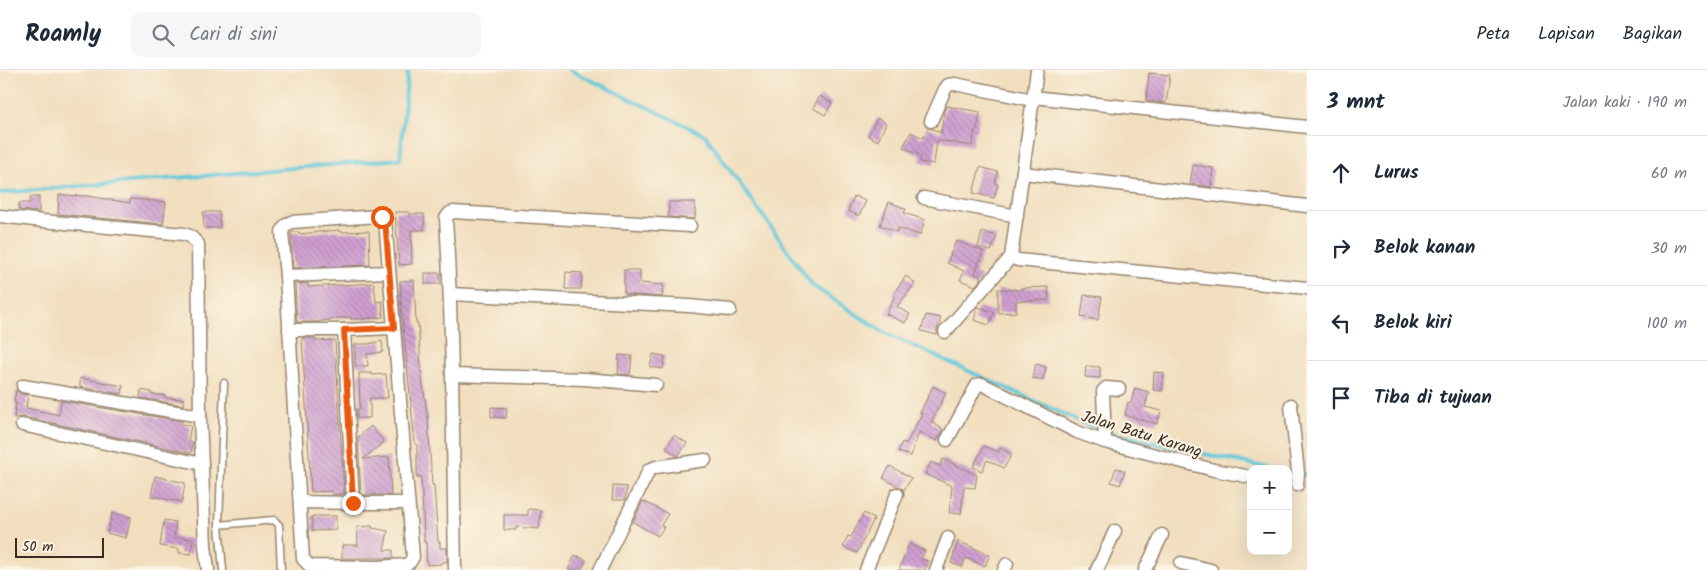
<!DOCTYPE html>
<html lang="id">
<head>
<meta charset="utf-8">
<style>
	body { margin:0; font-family:Kalam,sans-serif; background:#f6f6f7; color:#1f2937 }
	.controls { position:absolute; right:15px; bottom:15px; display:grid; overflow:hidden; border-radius:10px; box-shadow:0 5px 20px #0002 }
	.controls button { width:45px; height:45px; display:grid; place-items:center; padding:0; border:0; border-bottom:1px solid #e0e1e3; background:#fff; color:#1f2937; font:25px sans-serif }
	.scale { position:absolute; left:15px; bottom:12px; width:89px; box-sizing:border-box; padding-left:5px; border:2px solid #3b2a1e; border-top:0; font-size:14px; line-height:18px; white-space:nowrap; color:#3b2a1e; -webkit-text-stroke:4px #fcf5e5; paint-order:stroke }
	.stop { position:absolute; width:15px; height:15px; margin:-11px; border:4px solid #ea580c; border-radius:50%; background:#fff }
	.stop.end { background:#ea580c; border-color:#fff; box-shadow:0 1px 5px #0008 }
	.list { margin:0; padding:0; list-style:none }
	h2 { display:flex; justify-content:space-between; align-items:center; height:65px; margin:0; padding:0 20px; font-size:21px }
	h2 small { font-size:16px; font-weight:400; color:#747a83 }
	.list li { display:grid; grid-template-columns:32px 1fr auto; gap:15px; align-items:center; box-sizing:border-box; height:75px; padding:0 20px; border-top:1px solid #e0e1e3 }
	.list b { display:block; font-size:19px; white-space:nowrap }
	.list em { font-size:16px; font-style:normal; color:#747a83 }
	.icon { flex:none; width:28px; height:28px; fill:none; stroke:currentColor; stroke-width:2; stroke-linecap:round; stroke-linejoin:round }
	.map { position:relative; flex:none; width:1307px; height:500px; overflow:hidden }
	header { display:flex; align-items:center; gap:30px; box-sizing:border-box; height:70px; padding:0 25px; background:#fff; border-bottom:1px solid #e0e1e3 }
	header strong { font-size:24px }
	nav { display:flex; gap:28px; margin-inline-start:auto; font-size:18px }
	.search { width:350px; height:45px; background:#f6f6f7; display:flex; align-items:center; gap:12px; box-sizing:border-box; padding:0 18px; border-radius:10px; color:#747a83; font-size:19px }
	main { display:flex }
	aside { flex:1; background:#fff }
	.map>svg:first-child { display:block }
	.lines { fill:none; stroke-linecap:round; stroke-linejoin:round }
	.stream { stroke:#5ec7d9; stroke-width:4 }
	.building { fill:url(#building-back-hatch) }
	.service-casing { stroke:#96846e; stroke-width:9 }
	.minor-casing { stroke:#96846e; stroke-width:15 }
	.service { stroke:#fff; stroke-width:6 }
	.minor { stroke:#fff; stroke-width:12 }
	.route { stroke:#ea580c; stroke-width:6 }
	.labels { text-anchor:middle; stroke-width:4; stroke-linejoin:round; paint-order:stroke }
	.street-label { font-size:16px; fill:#3b2a1e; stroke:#fcf5e5 }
</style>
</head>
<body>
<header>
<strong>Roamly</strong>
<div class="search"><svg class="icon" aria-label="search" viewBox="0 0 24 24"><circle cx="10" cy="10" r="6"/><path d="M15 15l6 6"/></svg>Cari di sini</div>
<nav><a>Peta</a><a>Lapisan</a><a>Bagikan</a></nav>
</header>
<main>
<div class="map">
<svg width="1307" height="500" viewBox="0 0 1307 500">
	<defs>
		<pattern id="building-back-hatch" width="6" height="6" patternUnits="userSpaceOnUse" patternTransform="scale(1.25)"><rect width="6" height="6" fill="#d0a0d2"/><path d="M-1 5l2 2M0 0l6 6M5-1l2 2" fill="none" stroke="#aa83aa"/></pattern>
	</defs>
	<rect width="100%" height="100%" fill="#fcf5e5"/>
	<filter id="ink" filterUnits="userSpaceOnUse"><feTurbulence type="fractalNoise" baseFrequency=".02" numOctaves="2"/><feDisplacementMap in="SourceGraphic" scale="10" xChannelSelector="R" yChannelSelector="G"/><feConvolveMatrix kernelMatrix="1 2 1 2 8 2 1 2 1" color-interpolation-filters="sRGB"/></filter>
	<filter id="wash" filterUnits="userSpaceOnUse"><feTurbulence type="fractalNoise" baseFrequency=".0096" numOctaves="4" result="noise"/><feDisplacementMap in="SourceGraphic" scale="20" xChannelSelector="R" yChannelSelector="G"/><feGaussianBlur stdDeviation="1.12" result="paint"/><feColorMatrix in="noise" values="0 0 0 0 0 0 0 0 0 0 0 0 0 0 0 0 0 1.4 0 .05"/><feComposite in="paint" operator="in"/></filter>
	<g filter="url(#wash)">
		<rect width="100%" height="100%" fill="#f1debe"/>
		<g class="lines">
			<g class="stream">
				<path d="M570,0L705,65L813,216L885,263L1101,361L1273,399"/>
				<path d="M0,123L400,89L408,0"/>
				<path d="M1288,402L1299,405L1307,404"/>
			</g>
		</g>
		<g id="blocks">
			<g class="building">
				<path d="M1149,3L1170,5L1166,33L1146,31Z"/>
				<path d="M820,26L832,33L825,45L813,38Z"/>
				<path d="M947,36L980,42L977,60H975L972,76L937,70L934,94L920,92L921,86L903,77L911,62L923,68L928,58L933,59L941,63L944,41Z"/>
				<path d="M877,48L886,53L878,71L868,66Z"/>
				<path d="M1193,95L1213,98L1211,117L1190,114Z"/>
				<path d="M980,97L998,102L995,113L998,114L994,128L973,123Z"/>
				<path d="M59,125L87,126L130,133V129L166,132L163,154L58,144Z"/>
				<path d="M854,126L866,131L859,146L848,141Z"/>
				<path d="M30,127H39V142L19,140V133H30Z"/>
				<path d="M669,132H695V149L668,147Z"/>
				<path d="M889,132L906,139L904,143L925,150L920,165L898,158L897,162L880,155Z"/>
				<path d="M203,142H219L220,158H204Z"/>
				<path d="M395,142H409V144H424V160H411L412,194L399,195Z"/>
				<path d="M339,160V162L369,161L370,195L293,198L291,162H299V164Z"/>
				<path d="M982,162L997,166L991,181L978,177Z"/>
				<path d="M956,171L983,181L975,204L980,206V210L975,216L960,210L964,201L947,193Z"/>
				<path d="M624,200H640V213L663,215L662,227L624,224Z"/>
				<path d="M566,202L582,203L581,219H565Z"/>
				<rect x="425" y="203" width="15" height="11"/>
				<path d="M906,206L915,213L897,237L910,244L905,253L886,244L895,226L893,224Z"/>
				<path d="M414,210L416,253H418L422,309L428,349L432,415H434L438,472L440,471V478H447V492H441V494L427,495L426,472H424V464L421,406L417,407V374H415L402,246L400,211Z"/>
				<path d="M308,213V217L374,213L376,232L382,231L383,247L362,249H351V247L330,249V250L314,252H297L295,214Z"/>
				<path d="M1048,217L1049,230L1016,231V242L998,243V219L1021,220V218Z"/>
				<path d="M1084,225L1102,227L1098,250L1081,247Z"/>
				<path d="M978,237L994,242L989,255L974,250Z"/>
				<path d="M926,245L941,248L937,260V265L921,261Z"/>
				<path d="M302,268H315V271L335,270L344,424H332V421L311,422Z"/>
				<path d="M382,271L383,282L367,284L368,296H355V274H368Z"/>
				<path d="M653,284L665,286L663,299L650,297Z"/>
				<path d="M619,285L632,286L630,305L618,304Z"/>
				<path d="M1036,294L1046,297L1043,310L1032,308Z"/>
				<path d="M1086,296L1100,297V308L1085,307Z"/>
				<path d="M1154,302L1164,303L1162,321L1153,320Z"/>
				<path d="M359,303H372V305L386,304L388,328H370V348H357V339H360Z"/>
				<path d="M80,308L123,316L122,324L80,317Z"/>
				<path d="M933,316L946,323L931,352L943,359L937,371L919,362L911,386L898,382L902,372L906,374L922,344L920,343Z"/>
				<path d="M1135,318L1149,322L1145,337L1161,341L1157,354L1125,345L1128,332L1131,333Z"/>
				<path d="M16,320L21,324L28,325L26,338L59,345L61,331L182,351V354L191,356L188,371L193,372L191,383L24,347L14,348L16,333H14Z"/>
				<path d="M141,320L152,322L151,324L166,326V328L184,329L183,335L140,328Z"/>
				<path d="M491,337L507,338L506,348L491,347Z"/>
				<path d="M371,356L384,372L363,389L389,387L391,425H361L358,367Z"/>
				<path d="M674,365L687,373L678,386L666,378Z"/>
				<path d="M984,376L998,382L1000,378L1012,384L1004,398L987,390L982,401L973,397Z"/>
				<path d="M943,389L977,405L975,418L964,417L961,444L949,443L952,416L925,404L931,392L940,396Z"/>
				<path d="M890,396L911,408L904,420L883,408Z"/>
				<path d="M1116,398L1125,401L1120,415L1111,412Z"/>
				<path d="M155,406L185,413L182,432L151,426Z"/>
				<path d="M613,416L627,417L625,430H612Z"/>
				<path d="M643,431L668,444L661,455L664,457L658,466L633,452Z"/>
				<path d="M528,439L541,440L539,459L516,457V460H504V445H528Z"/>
				<path d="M112,443L131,447L126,468L107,463Z"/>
				<path d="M864,443L874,449L857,483L843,477L848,466L851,467Z"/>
				<path d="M312,446H336V460L312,461Z"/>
				<path d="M164,450L176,452L174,467L193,469L191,484L179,483V479L160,476Z"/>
				<path d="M372,456V458L388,461L384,480H393V488H342V475H358L357,457Z"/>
				<path d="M958,471L990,485L985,496L966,488L962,497L951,493Z"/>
				<path d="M909,474L925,481L921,489L929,492L925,500H899Z"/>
				<path d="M575,485L586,490L581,500H568Z"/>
			</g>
		</g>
	</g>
	<g filter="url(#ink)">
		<use href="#blocks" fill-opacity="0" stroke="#96846e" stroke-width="1"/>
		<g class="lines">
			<defs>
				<g id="service">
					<path d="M219,455L274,450L279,455L281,500"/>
					<path d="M223,500L219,455L224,313"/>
				</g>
				<g id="minor">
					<path d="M1037,0L1011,187L1018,190L1307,218"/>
					<path d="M1033,27L1307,57"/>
					<path d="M931,51L945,19L948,15L955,14L1033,30"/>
					<path d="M1023,103L1307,136"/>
					<path d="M924,128L1017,146"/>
					<path d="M0,146L43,151L184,164L190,166L198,174L200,346L205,476L208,500"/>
					<path d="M286,206L389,202"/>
					<path d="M450,224L689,236L730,240"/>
					<path d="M289,260H344L394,258"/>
					<path d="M344,260L353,433H408"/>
					<path d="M945,262L1011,187"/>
					<path d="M453,305L585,309L656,315"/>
					<path d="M23,316L200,346"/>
					<path d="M1291,335L1298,403L1297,415"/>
					<path d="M22,355L202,394"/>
					<path d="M947,370L977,315L982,314L1077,362L1105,372L1214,400L1251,407"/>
					<path d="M1105,372L1103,321L1106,318L1119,319"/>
					<path d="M300,432L353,433"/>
					<path d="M1181,493L1211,500"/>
					<path d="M377,500V497L406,495L410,492L413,487L385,150L379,146L291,152L285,156L282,162L286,206L303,489L310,496L377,497"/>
					<path d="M455,500C453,382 453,265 446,148L450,143L453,142L690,156"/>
					<path d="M600,500L649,400L656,397L705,390"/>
					<path d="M866,500L897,424"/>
					<path d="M936,500L948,468"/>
					<path d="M1004,500L1007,494"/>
					<path d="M1097,500L1115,461"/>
					<path d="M1145,500L1162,465"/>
				</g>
			</defs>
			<use href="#service" class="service-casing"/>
			<use href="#minor" class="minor-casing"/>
			<use href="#service" class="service"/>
			<use href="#minor" class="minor"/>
		</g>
	</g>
	<g class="lines" filter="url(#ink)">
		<path class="route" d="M353,433L344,260L394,258L385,150L382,147"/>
	</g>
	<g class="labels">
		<g class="street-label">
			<text transform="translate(1142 363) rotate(17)" y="6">Jalan Batu Karang</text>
		</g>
	</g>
</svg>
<div class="controls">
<button>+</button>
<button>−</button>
</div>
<div class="scale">50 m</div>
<div class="stop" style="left:382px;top:147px"></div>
<div class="stop end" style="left:353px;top:433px"></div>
</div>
<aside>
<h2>3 mnt<small>Jalan kaki · 190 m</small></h2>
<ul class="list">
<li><svg class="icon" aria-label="ahead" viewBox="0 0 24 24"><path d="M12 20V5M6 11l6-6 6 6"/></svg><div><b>Lurus</b></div><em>60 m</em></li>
<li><svg class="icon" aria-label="right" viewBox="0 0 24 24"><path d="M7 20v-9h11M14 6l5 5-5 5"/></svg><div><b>Belok kanan</b></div><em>30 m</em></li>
<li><svg class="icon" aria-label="left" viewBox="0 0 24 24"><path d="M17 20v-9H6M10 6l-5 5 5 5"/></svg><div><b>Belok kiri</b></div><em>100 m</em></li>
<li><svg class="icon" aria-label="arrive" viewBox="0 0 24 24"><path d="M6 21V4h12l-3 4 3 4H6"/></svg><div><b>Tiba di tujuan</b></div></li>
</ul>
</aside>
</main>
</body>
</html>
